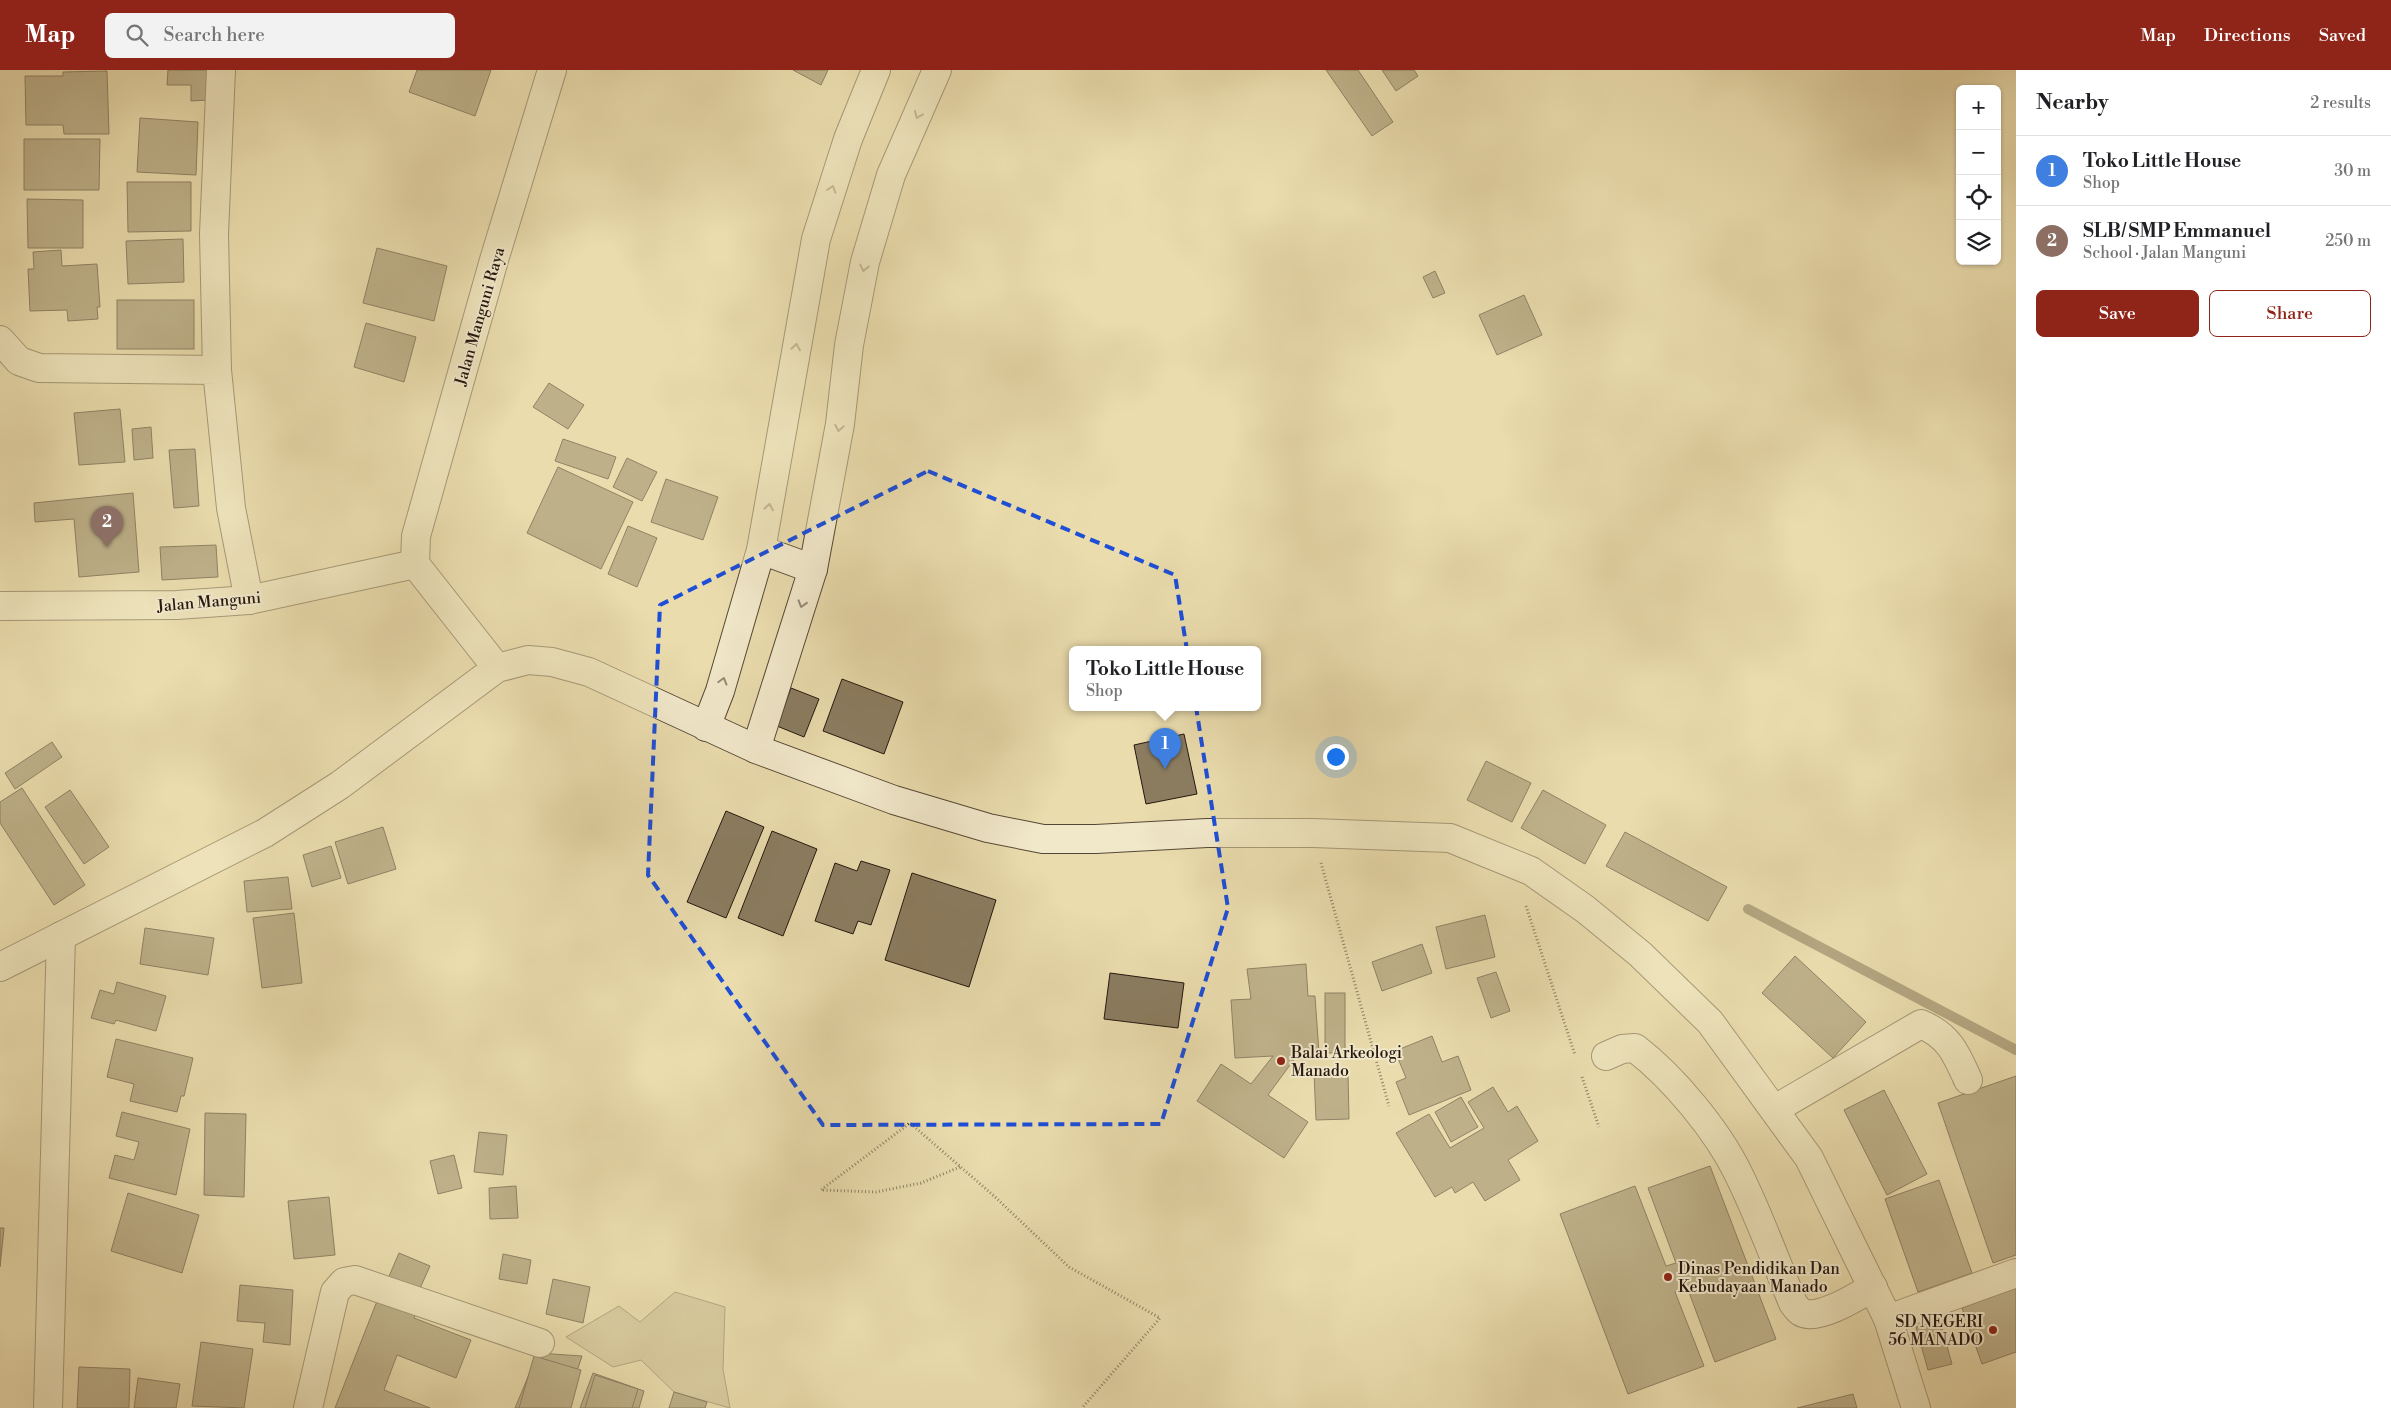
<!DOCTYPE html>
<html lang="en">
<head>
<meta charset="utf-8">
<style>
	body { margin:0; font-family:"Libre Bodoni",serif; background:#f2f2f2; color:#202124 }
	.controls { position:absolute; right:15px; top:15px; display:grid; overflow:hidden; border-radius:8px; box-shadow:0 1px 4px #0004 }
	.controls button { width:45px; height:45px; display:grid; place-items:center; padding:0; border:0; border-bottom:1px solid #e0e0e0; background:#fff; color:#202124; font:25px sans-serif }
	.you { position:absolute; left:1335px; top:686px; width:18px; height:18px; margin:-12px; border:4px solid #fff; border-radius:50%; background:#1a73e8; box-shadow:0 0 0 8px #1a73e833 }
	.badge { display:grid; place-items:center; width:32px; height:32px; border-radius:50%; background:#8f2418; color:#fff; font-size:16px; font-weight:700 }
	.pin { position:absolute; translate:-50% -41px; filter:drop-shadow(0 1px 2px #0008) }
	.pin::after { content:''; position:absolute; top:26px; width:18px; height:15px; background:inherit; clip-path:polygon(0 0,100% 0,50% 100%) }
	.popup { position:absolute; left:1069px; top:576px; width:192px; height:65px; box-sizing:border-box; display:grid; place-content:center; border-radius:8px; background:#fff; filter:drop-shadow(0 1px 4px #0005); font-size:16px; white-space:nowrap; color:#757577 }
	.popup b { font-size:19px; color:#202124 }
	.popup::after { content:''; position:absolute; left:50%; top:100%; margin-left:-10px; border:10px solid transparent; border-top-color:#fff }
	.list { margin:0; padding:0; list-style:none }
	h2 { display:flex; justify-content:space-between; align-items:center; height:65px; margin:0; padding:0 20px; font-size:21px }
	h2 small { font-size:16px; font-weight:400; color:#757577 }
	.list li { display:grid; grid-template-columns:32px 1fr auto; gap:15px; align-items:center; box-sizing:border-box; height:70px; padding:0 20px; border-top:1px solid #e0e0e0 }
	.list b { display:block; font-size:19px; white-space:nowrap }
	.list p { margin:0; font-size:16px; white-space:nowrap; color:#757577 }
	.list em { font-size:16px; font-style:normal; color:#757577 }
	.actions { display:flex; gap:10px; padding:15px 20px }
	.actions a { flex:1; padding:11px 0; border:1px solid #8f2418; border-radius:8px; text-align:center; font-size:18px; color:#8f2418 }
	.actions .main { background:#8f2418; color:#fff }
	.icon { flex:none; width:28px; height:28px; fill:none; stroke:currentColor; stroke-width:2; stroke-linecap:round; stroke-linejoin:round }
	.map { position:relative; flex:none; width:2016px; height:1338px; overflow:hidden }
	header { display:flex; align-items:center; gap:30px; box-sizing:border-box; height:70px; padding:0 25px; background:#8f2418; color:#fff }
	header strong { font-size:24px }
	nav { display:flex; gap:28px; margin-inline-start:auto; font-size:18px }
	.search { width:350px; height:45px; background:#f2f2f2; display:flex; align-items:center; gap:12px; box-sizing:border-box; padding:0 18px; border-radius:8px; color:#757577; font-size:19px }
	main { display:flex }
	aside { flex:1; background:#fff }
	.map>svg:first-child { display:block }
	.grass { fill:#c8ba92; stroke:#766850 }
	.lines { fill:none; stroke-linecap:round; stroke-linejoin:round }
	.stream { stroke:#73654d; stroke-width:10 }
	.building { fill:#8b7d61; stroke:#24160f }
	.minor-casing { stroke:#564836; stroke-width:30 }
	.path { stroke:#24160f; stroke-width:3; stroke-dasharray:1 2.5; stroke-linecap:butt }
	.minor { stroke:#f1e8ca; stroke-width:28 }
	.oneway { stroke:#958a76 }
	.marked { fill:none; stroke:#1d4ed8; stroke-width:4; stroke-dasharray:10 6; stroke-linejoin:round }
	.poi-dot { fill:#8f2418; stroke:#f1e8ca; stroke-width:2 }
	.labels { text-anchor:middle; stroke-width:4; stroke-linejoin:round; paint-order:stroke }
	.street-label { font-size:16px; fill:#24160f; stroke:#f1e8ca }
	.poi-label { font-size:16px; fill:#24160f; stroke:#f1e8ca; text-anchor:start }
</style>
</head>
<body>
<header>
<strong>Map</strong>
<div class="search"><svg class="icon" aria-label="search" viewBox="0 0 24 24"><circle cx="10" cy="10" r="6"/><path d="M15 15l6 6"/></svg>Search here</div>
<nav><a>Map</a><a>Directions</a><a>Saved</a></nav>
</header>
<main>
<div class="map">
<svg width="2016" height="1338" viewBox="0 0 2016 1338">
	<rect width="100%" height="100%" fill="#eadcad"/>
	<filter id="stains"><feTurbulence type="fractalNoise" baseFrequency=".004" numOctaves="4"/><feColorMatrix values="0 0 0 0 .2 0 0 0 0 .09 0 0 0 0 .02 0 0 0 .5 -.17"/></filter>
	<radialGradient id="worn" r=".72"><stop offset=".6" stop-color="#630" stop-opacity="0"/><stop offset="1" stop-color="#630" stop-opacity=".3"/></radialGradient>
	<path class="grass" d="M675,1222L725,1237L723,1299L730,1338L674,1322L641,1290L613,1297L566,1267L619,1236L640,1252Z"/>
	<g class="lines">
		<path class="stream" d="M1748,839L2016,980"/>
	</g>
	<g class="building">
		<path d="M168,0H211L208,30L191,31V15H167Z"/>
		<path d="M417,0H491L475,46L409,22Z"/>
		<path d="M793,0H828L821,15Z"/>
		<path d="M1326,0H1358L1393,52L1372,66Z"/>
		<path d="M1382,0H1414L1418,6L1396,21Z"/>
		<path d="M107,1L109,64H64L63,55H26L25,6H63V2Z"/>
		<path d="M140,48L198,52L196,105L137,102Z"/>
		<path d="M24,69H100L99,120H24Z"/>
		<path d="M127,112H191V161L128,162Z"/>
		<path d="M27,129L83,130V178H28Z"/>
		<path d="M183,169L184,212L128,214L126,171Z"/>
		<path d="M377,178L447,196L434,251L363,233Z"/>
		<path d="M61,180L62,196L97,194L100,237H97L98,249L68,251L67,240L30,241L28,199H34L33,182Z"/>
		<path d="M1435,201L1445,223L1433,228L1423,207Z"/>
		<path d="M1524,225L1542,265L1497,285L1479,245Z"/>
		<rect x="117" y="230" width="77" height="49"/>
		<path d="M366,253L416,267L404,312L354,297Z"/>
		<path d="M549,313L584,335L568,359L533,337Z"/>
		<path d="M120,339L125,392L79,395L74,343Z"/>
		<path d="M151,357L153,388L134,390L132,359Z"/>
		<path d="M563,369L616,387L608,409L555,391Z"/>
		<path d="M195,379L199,436L174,438L169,380Z"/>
		<path d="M627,388L657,402L642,431L613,417Z"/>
		<path d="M558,397L633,432L601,499L527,463Z"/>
		<path d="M666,409L718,427L703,470L651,452Z"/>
		<path d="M133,423L139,502L79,507L74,449L35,452L34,433Z"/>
		<path d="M628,456L657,468L637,517L608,504Z"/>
		<path d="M216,475L218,507L162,510L160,477Z"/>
		<path d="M842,609L903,632L884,684L823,661Z"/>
		<path d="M791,618L819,629L804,667L777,656Z"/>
		<path d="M1184,664L1197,724L1146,734L1134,675Z"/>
		<path d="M52,672L62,687L15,719L5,703Z"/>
		<path d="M1486,691L1531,713L1512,752L1467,730Z"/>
		<path d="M22,718L85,815L54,835L0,753V732Z"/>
		<path d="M70,720L109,777L84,794L45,737Z"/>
		<path d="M1543,720L1606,755L1585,794L1521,758Z"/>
		<path d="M726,741L764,757L726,848L687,832Z"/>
		<path d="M383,757L396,799L348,814L335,772Z"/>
		<path d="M772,761L817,779L783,866L738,848Z"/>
		<path d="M1625,762L1727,817L1708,851L1606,796Z"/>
		<path d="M331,776L341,808L312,817L303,785Z"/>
		<path d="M861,791L890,800L871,855L858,851L853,864L815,851L835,793L857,801Z"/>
		<path d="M912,803L996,830L969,917L885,890Z"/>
		<path d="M288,807L292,839L247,842L244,811Z"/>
		<path d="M294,843L302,913L262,918L253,848Z"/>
		<path d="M1485,845L1495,887L1446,899L1436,857Z"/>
		<path d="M145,858L214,868L208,905L140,894Z"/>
		<path d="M1422,874L1432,903L1382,921L1372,892Z"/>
		<path d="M1795,886L1866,952L1833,988L1762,923Z"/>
		<path d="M1306,894L1308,926H1315L1319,983L1298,984L1268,1025L1308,1052L1284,1088L1197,1031L1221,994L1251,1014L1273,986L1235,988L1231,930L1251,929L1247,899Z"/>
		<path d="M1496,902L1510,941L1491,948L1477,908Z"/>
		<path d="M1110,903L1184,913L1178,958L1104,949Z"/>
		<path d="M117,912L166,926L156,961L116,950L114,954L91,948L100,920L114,924Z"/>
		<rect x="1325" y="923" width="20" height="60"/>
		<path d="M1432,966L1442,992L1458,986L1471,1020L1409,1045L1396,1012L1406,1008L1395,981Z"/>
		<path d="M116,969L193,988L184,1026H181L177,1042L130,1031L134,1014L107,1007Z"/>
		<path d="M1314,1003H1348L1349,1049L1316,1050Z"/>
		<path d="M2016,1006V1185L1993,1193L1938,1033Z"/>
		<path d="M1493,1017L1508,1042L1517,1036L1538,1071L1508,1090L1520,1110L1485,1131L1473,1112L1455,1123L1452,1117L1435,1127L1396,1063L1429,1044L1450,1078L1484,1058L1468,1032Z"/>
		<path d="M1884,1020L1927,1104L1887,1125L1844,1040Z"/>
		<path d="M1461,1027L1478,1057L1451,1072L1435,1042Z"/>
		<path d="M122,1042L190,1059L176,1125L109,1108L115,1085L134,1090L139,1072L116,1066Z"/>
		<path d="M205,1043L246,1044L244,1127L204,1125Z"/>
		<path d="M479,1062L507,1065L503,1105L474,1102Z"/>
		<path d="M454,1085L462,1118L438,1124L430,1091Z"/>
		<path d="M1710,1096L1776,1269L1715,1292L1687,1217L1675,1222L1704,1296L1628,1324L1560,1144L1635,1116L1666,1196L1676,1193L1648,1118Z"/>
		<path d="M1939,1110L1972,1203L1918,1222L1885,1129Z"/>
		<path d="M516,1116L518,1148L490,1149L489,1118Z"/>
		<path d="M128,1123L199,1145L182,1203L111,1181Z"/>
		<path d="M329,1127L335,1185L294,1189L288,1131Z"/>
		<path d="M0,1158H4L0,1197Z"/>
		<path d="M399,1183L430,1196L417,1225L387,1211Z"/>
		<path d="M503,1184L531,1190L527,1214L499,1209Z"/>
		<path d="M553,1209L590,1217L583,1253L546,1244Z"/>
		<path d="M240,1215L293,1220L290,1275L263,1272L265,1253L237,1251Z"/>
		<path d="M2016,1218V1282L1982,1294L1962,1238Z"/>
		<path d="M379,1226L417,1241L414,1248L471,1270L456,1308L397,1285L384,1320L430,1338H335Z"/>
		<path d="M1940,1251L1952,1294L1928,1300L1916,1257Z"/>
		<path d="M201,1272L253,1279L244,1338L192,1336Z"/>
		<path d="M538,1283L582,1286L565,1338H515Z"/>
		<path d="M534,1286L581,1300L571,1338H519Z"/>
		<path d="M79,1297L130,1299L129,1338H77Z"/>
		<path d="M593,1303L644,1321L639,1338H580Z"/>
		<path d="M595,1305L638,1319L632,1338H585Z"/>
		<path d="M138,1308L180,1314L176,1338H134Z"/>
		<path d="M674,1322L707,1332L705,1338H669Z"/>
		<path d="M1853,1324L1857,1338H1797Z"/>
	</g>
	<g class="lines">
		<defs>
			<g id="minor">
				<path d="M0,270L19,291L39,298L217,300L231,438L249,530"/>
				<path d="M217,300L214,164L221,0"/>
				<path d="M761,480L813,499"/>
				<path d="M415,494L416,466L494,190L552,0"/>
				<path d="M415,494L497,598"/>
				<path d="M0,536L177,535L249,530L415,494"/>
				<path d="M706,657L720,621L761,480L816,169L848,69L876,0"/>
				<path d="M756,679L813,499L840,354L849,275L865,192L891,105L937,0"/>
				<path d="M0,897L265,763L340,715L497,598L528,590L552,592L589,602L756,679L894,730L988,758L1043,769H1096L1207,763H1313L1450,768L1531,801L1585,839L1640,884L1710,952L1809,1088L1888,1249L1916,1338"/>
				<path d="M1606,986L1622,979L1635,978C1673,1007 1717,1060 1738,1103C1759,1145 1775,1190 1793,1233C1795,1236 1798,1240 1801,1242C1817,1252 1858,1226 1873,1217"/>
				<path d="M1775,1039L1921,954C1949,966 1956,983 1968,1010"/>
				<path d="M1888,1249L2016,1203"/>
				<path d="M48,1338L61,866"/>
				<path d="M308,1338L335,1222L344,1212L355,1210L540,1273"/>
			</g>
		</defs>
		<use href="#minor" class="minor-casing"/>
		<g class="path">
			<path d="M1321,793L1389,1036"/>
			<path d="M1526,836L1575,985"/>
			<path d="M1582,1007L1599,1057"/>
			<path d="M960,1097L921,1113L876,1122L821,1120L910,1053L994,1126L1069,1197L1160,1248L1082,1338"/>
		</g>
		<use href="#minor" class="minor"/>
	</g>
	<defs><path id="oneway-chevron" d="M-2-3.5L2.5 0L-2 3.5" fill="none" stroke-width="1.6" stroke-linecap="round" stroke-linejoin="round" transform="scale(1.25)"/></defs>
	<g class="oneway">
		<use href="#oneway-chevron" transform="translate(918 45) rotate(113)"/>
		<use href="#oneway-chevron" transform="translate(832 119) rotate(-72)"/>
		<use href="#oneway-chevron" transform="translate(864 198) rotate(102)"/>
		<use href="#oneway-chevron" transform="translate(796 277) rotate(-81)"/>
		<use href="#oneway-chevron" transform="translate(839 358) rotate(100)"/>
		<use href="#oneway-chevron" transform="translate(769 437) rotate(-80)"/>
		<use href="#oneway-chevron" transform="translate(802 534) rotate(107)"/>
		<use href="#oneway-chevron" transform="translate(723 611) rotate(-74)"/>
	</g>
	<path d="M0 0H2016V1338H0ZM928,401L1175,505L1228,838L1161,1054L823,1055L648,805L660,535Z" fill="#eadcad" fill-opacity=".55" fill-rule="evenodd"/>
	<path class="marked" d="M928,401L1175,505L1228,838L1161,1054L823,1055L648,805L660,535Z"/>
	<g class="poi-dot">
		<circle cx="1281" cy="991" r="5"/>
		<circle cx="1668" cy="1207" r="5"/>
		<circle cx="1993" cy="1260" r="5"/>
	</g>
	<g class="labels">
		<g class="street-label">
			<text transform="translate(479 246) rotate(-74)" y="6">Jalan Manguni Raya</text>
			<text transform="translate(209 531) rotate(-5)" y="6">Jalan Manguni</text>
		</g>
		<g class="poi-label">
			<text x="1291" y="988">Balai Arkeologi<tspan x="1291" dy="18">Manado</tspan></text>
			<text x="1678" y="1204">Dinas Pendidikan Dan<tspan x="1678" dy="18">Kebudayaan Manado</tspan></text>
			<text x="1983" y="1257" text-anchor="end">SD NEGERI<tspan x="1983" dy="18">56 MANADO</tspan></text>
		</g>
	</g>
	<rect width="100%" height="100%" filter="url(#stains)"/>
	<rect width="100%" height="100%" fill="url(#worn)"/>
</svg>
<div class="controls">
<button>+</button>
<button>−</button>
<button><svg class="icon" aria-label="locate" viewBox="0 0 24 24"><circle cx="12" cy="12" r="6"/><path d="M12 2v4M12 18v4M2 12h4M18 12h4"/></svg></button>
<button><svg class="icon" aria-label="layers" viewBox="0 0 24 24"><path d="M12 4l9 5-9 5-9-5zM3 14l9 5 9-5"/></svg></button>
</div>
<div class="you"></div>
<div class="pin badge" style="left:1165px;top:699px;background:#3f7fe0">1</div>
<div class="popup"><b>Toko Little House</b>Shop</div>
<div class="pin badge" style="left:107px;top:477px;background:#8d6e63">2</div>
</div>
<aside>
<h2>Nearby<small>2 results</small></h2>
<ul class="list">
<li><span class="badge" style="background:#3f7fe0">1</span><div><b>Toko Little House</b><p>Shop</p></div><em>30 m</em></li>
<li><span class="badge" style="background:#8d6e63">2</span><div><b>SLB/ SMP Emmanuel</b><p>School · Jalan Manguni</p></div><em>250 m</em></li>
</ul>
<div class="actions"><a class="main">Save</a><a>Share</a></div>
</aside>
</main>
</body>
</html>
